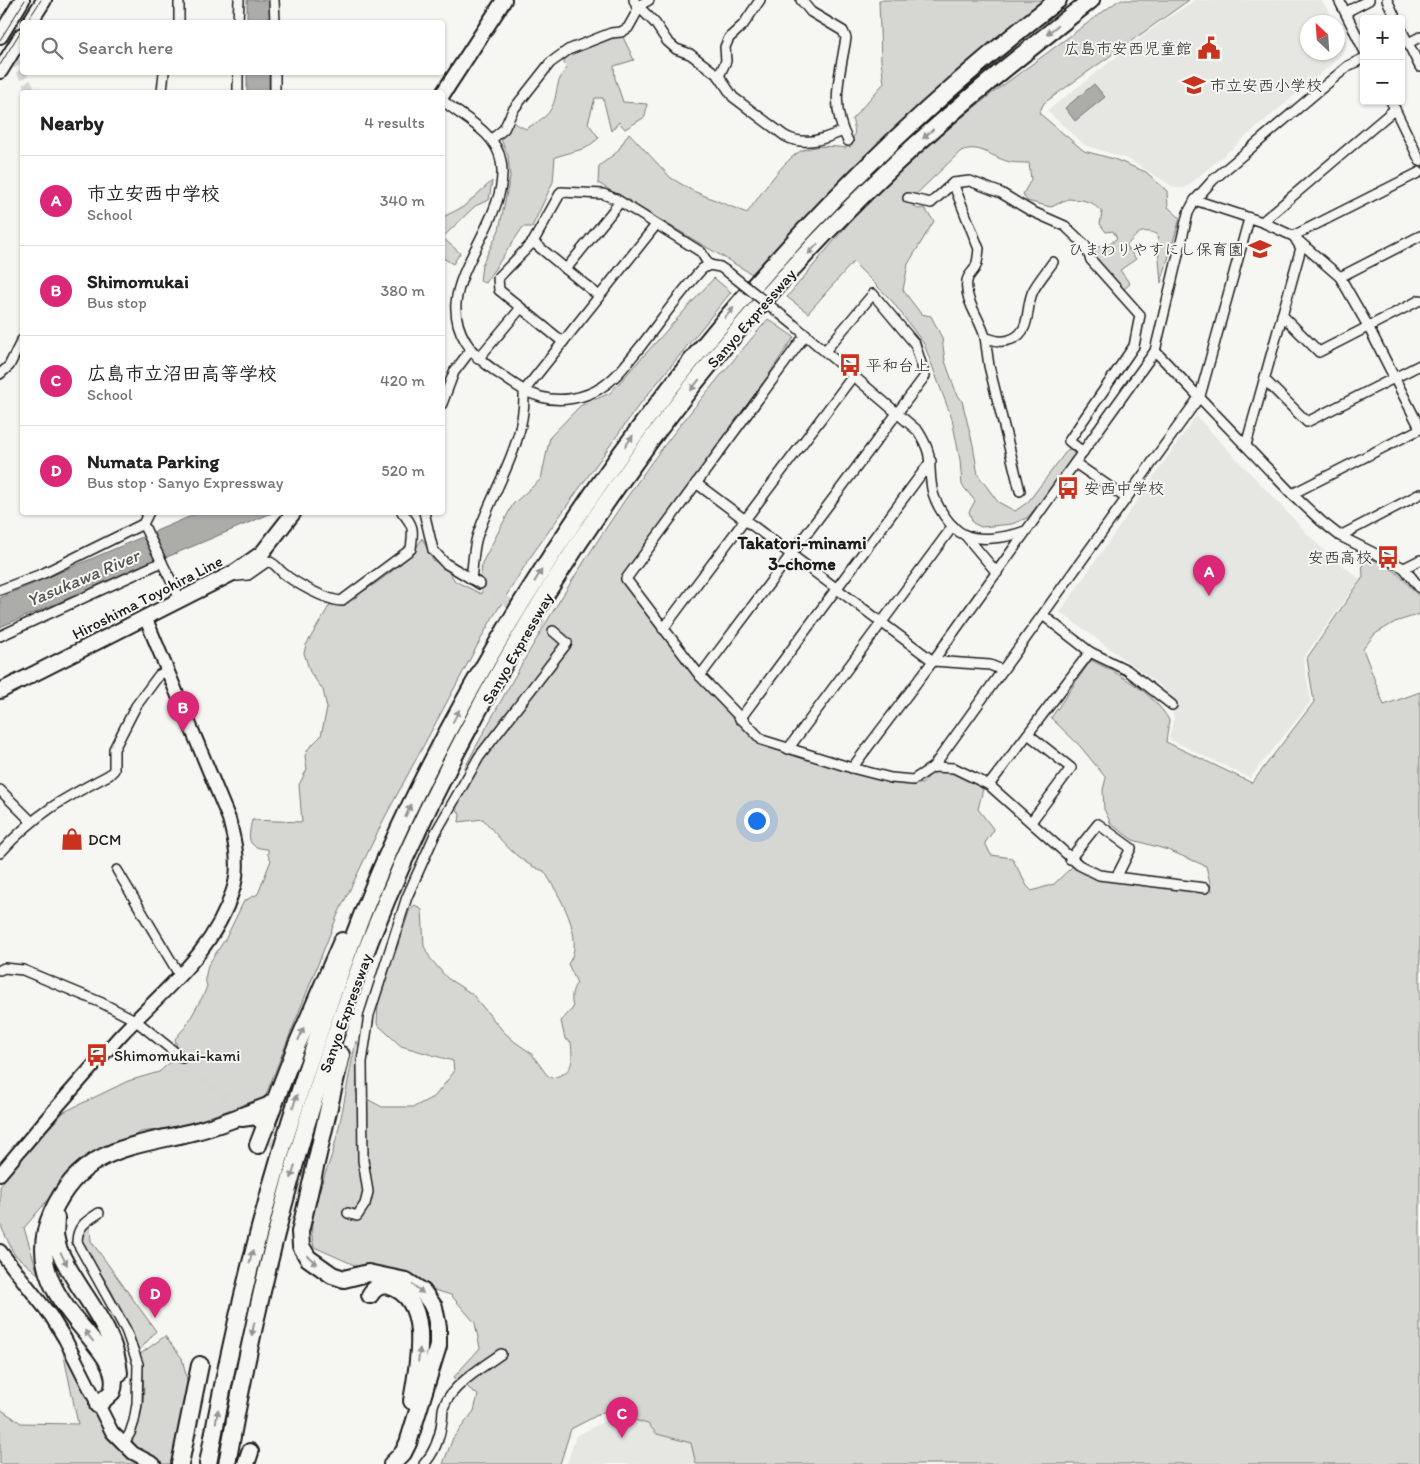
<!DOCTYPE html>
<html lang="en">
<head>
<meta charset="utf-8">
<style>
	body { margin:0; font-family:Itim,"Klee One",sans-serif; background:#f6f6f6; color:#222 }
	.controls { position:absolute; right:15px; top:15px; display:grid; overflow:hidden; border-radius:5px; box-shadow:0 1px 4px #0004 }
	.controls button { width:45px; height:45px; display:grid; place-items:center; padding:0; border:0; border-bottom:1px solid #e0e0e0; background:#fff; color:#222; font:25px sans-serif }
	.compass { position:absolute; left:1300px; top:15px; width:45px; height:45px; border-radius:50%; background:#fff; box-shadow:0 1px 4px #0004; rotate:335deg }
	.you { position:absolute; left:756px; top:820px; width:18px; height:18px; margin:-12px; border:4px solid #fff; border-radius:50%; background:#1a73e8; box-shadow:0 0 0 8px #1a73e833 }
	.badge { display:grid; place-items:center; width:32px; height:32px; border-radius:50%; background:#db2777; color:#fff; font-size:16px; font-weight:700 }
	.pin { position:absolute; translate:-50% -41px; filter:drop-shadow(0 1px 2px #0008) }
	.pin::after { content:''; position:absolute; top:26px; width:18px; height:15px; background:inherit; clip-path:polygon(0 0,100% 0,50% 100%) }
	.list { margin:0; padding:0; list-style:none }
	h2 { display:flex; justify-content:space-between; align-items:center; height:65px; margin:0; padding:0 20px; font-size:21px }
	h2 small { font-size:16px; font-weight:400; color:#767676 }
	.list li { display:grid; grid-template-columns:32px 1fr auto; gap:15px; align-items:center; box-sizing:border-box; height:90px; padding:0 20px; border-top:1px solid #e0e0e0 }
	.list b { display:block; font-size:19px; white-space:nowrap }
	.list p { margin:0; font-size:16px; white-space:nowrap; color:#767676 }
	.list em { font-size:16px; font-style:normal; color:#767676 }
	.icon { flex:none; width:28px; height:28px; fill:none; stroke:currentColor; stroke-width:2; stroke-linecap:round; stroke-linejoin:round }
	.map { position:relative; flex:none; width:1420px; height:1464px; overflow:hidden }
	.search { position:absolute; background:#fff; box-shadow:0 1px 4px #0004; left:20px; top:20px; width:425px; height:55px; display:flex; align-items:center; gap:12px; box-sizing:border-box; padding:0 18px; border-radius:5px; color:#767676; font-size:19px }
	.panel { position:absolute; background:#fff; box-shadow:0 1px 4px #0004; left:20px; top:90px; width:425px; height:425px; border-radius:5px }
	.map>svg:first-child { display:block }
	.built { fill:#e6e6e2 }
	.green { fill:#d6d6d2; stroke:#797977 }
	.water { fill:#acaca9; stroke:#727271 }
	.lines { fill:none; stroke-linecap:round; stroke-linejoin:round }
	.street-tunnel { stroke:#d5d5d2; stroke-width:9; stroke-dasharray:9 4.5; stroke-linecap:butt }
	.street-casing { stroke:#1c1c1c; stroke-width:12 }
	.secondary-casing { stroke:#1c1c1c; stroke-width:16 }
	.primary-casing { stroke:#1c1c1c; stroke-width:18 }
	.highway-casing { stroke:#1c1c1c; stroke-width:20 }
	.street { stroke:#f6f6f2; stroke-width:9 }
	.secondary { stroke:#f6f6f2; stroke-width:12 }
	.primary { stroke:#f6f6f2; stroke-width:14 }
	.highway { stroke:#f6f6f2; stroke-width:16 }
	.tram { stroke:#1c1c1c; stroke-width:1 }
	.street-bridge-casing { stroke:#1c1c1c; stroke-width:12; stroke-linecap:butt }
	.street-bridge { stroke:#f6f6f2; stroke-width:9 }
	.oneway { fill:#949492 }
	.labels { text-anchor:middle; stroke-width:4; stroke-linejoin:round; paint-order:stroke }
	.poi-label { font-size:16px; fill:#1c1c1c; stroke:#f6f6f2; text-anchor:start }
	.street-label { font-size:16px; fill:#1c1c1c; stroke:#f6f6f2 }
	.neighbourhood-label { font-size:18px; font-weight:bold; fill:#1c1c1c; stroke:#f6f6f2 }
	.water-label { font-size:18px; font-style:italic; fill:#565654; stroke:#f6f6f2 }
</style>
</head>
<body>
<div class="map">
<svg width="1420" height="1464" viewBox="0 0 1420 1464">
	<rect width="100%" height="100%" fill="#f6f6f2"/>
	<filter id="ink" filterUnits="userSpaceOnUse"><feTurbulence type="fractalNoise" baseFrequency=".02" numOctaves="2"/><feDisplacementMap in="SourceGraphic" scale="10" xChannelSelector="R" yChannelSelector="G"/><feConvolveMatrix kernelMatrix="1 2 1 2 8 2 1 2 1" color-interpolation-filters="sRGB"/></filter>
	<g filter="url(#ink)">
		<g class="built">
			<path d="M1195,0H1321L1336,22H1308V52H1338V25L1344,35L1346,46L1339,58L1185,188H1175L1130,160L1085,145L1047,111L1156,26Z"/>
			<path d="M1196,416L1321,548L1360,579L1303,658L1311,702L1250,778L1169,739L1174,717L1161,686L1060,612Z"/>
			<path d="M615,1416L648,1424L657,1434L691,1443L696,1464H567L576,1436Z"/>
		</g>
		<g class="green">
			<path d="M879,0H1047L863,159L831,190L757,277L598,183L599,166L617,152L629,133L671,178L693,191L747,213C759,197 785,157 803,150C816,145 832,146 846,148C856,137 856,132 852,119L884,83L881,61Z"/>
			<path d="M1119,0H1189L1044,103L1039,113L1084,151L1114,159L1146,172L1167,191L1168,207L1180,218L1161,283L1157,234C1139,228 1138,234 1126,246L1136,259L1120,270L1130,284L1124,289L1095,258L1091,249L1110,244L1117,238L1113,231L1106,232L1100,224L1102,212L1092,203L1082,200L1068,199L1051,207L1027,201L1023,194L1031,180L1029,163C1023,163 1016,163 1010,162C992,158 980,143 961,151L908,202L918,209L924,208L934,221L908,264L903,290L921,314L931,316L942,338L945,361L956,392L962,401L973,445L978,475L998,502L1015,511L1028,502L1068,449L1076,454L1047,495L1027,518L1012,524L981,527L973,523L969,512L975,501L962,485L960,460L952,419L924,344L892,301L853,262L808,313L787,297L880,186L929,143L994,92Z"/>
			<path d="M622,35L634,60L614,66L615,78L623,102L647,104L645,117L625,129L619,122L611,131L603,98H595L588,123L599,138L586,148L555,157L553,182L532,227H523L485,283L480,281L482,265L499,230L510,177L508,156L500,137L512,122L526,129C533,124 544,119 549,112C560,96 552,86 567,68L563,61L571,54Z"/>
			<path d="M492,181L489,200L475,206L443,237V217L463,207Z"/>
			<path d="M443,238L460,253L453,264L443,258Z"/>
			<path d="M714,278L731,292L636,409L529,559L490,622L385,817L338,914L265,1097L184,1126L141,1132L87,1160L57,1189L24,1228L38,1274L14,1254L0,1224V1187L5,1179L25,1153L64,1112L128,1081L159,1072L174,1059L180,1061L175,1039L186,1026L204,994L207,986L205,979L208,965L226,938L244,901L258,894L271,860L268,855V849C246,848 248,838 252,820L302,822L299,785L307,769L305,756L308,749L321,736L327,708L323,690L310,672L304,653L306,645L331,603C354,604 414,559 422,538L433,560L448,570L455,581L481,594L485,582L481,577L482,563L513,504L541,479L550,437L580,406L610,393Z"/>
			<path d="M768,319L794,337L696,482L624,578L658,630L758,740L785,752L902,783L922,784L934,770H952L983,789L978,809L994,830L985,843L991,855L1012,858L1027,886L1032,891L1054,884L1073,866L1118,878L1212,891L1206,866L1168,850L1133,840L1111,824L1104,809L1103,790L1106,778L1080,746L1051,718L1091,660C1120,675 1152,691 1169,720L1166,742L1252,783L1314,702L1307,658L1363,577L1362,559C1388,558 1404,580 1420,598V614L1395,622L1375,634L1363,649L1384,705L1420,692V1464H696L691,1443L657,1434L648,1424L625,1417L613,1407L571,1429L560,1464H443L453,1438L474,1411L478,1395L454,1377L480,1348L475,1323L451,1295L361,1268L314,1247C305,1216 324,1181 333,1151C343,1115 348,1077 356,1041L360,1046L356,1093L382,1107H414L435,1096L454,1072L453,1061L401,1046L377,1024L378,1004L410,909L415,905L422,910L424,946L430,958L447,978L472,994L503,1031L515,1042L531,1053L547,1075L552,1078C574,1072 573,1063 571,1042L565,1039L561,1021L573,1008C571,999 571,990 577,983L568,964C587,939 558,893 544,871C518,863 501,840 483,819L459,822L460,814L456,808L474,775L464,769C520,663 581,560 651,463C688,413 729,366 768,319Z"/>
			<path d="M90,1225L91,1241L156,1331L139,1351C127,1320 112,1289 93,1261C89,1255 81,1245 82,1237C82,1231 86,1228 90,1225Z"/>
			<path d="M165,1336L182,1358L190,1393L176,1464H150L153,1457L136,1448L132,1441C145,1413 147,1384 139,1355Z"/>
			<path d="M60,1337L104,1427L121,1450L141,1464H0V1409L21,1423L78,1424Z"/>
		</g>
		<g class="water">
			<rect x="247" y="0" width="23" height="22"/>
			<rect x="247" y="73" width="22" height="19"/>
			<path d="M1094,84L1105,97L1075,121L1065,108Z"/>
			<path d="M198,513H272L0,627V598Z"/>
		</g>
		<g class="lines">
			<g class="street-tunnel">
				<path d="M0,35L32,92"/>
				<path d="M848,141L908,198"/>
				<path d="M480,584L553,631"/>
				<path d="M182,1058L282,1151"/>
				<path d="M293,1162L348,1213"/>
			</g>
			<defs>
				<g id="street">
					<path d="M179,0V22"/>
					<path d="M274,0L275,22"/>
					<path d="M649,0L638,6L655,23L667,41L676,49L690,54L719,76L733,97L785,136C805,147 824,139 843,131"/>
					<path d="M801,0L811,12L843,31L846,38C840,75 829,106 848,141"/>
					<path d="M1339,0L1364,50"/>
					<path d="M1387,0L1396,19"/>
					<path d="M1346,12L1369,0"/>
					<path d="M238,22L239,0"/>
					<path d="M1401,29L1420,67"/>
					<path d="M1408,43L1420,37"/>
					<path d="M275,72V92"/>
					<path d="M719,76L726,61L725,47L729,38L743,25L760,0"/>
					<path d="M162,92L164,72"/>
					<path d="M238,92V72"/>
					<path d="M442,100C463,118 496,132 501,161C510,209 460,258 456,303C454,334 472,355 495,371C510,381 523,392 541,397C560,403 586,398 602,387C618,377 629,360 641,346C661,320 680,293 702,269L709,265L720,267L729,273"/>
					<path d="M1391,101L1420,161"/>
					<path d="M492,139L504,129L513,110L550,63L568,50L611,33L621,32L628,28L638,10L634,0"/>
					<path d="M953,183L979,249C978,255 978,263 975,268C972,273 968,275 967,281C964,301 980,318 985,337C995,341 1002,343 1012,339C1032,331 1025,307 1033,291C1038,281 1047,271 1053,262"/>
					<path d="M908,198L931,203L953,183L970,181L1001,193L1031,211L1065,226L1085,245L1091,260L1140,315L1134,346L1069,441L1083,452"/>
					<path d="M1195,200L1262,222L1293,236L1340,277L1368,326L1420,428"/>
					<path d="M1262,222L1395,109"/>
					<path d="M1293,236L1420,172"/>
					<path d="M533,242L599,296"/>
					<path d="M566,269L620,202"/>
					<path d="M1340,277L1420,236"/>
					<path d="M1282,315L1319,352L1420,300"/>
					<path d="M794,325L918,431C935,458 927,461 932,489C935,504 950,529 965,535C981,542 1009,537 1025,531"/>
					<path d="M806,334L626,579L700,676L762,740L852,768L891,778L913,780L933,767L954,768L989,785L1079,865L1099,875L1205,888"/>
					<path d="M985,337L989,366L1020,491"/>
					<path d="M563,342L499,290L498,278L533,242L561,192L603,194L616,199L701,252L709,265"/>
					<path d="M1155,351L1292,494L1321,521L1340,536L1404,568L1420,588"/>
					<path d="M478,359L520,309"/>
					<path d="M0,374L9,366L22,340"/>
					<path d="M1265,380L1307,422L1420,365"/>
					<path d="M442,404L454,372L470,351"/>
					<path d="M1246,445L1301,248L1296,240"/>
					<path d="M1075,463L1126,498"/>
					<path d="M696,483L933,661L990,665L1002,670"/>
					<path d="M1292,494L1420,429"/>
					<path d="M424,512L433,550L445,563L480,584"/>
					<path d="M143,524L181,601"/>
					<path d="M965,535L997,573"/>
					<path d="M1340,536L1420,494"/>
					<path d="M1404,568L1420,560"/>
					<path d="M235,572L237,576L248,575L268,561C276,564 277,568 283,573C295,583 326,600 341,601L411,549C413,531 415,527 402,512"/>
					<path d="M471,579C473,566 473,550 477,537C493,488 526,445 524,391L656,225"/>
					<path d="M0,590L44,573L143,524L149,512"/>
					<path d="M1044,616L1090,652L1127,670L1172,705"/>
					<path d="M663,629L853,376"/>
					<path d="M0,636L162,562"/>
					<path d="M700,676L925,376L915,344L873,294L825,351"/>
					<path d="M740,719L931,461"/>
					<path d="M1028,734L1071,768L1031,822"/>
					<path d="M788,749L953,526"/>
					<path d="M933,767L1200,396L1249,219"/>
					<path d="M852,768L933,661L1155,351L1188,213L1195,200L1213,180L1348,66L1364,58"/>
					<path d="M989,785L1090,652"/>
					<path d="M0,790L31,821"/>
					<path d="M0,853C36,813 63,799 109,775L114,770V749L136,706L159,675L167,671"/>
					<path d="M1070,859L1098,824L1131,848L1117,876"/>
					<path d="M117,870L180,976"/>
					<path d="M0,970L4,968L23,970L102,1003L135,1020L182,1058"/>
					<path d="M99,1213C87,1221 77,1226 77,1242L126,1330L138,1364L137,1404L134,1421L130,1433L123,1445"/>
					<path d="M348,1213L357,1216L365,1204L368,1192L363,1160L362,1062L369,1015L407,897L436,832L479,757L567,643L553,631"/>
					<path d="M424,1464C435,1452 440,1437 442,1421C443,1417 442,1410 444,1406C451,1386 485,1365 501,1354"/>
				</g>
				<g id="secondary">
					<path d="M0,1174C39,1127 79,1081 120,1036C163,990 214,953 233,890C241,866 235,842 229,819L146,619"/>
					<path d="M0,1251L51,1316L65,1339L112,1432L133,1453L154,1464"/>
				</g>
				<g id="primary">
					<path d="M30,22L44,0"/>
					<path d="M0,36L22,0"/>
					<path d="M0,71L22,35"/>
					<path d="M442,95L504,0"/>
					<path d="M0,691L235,572L262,553L294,512"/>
				</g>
				<g id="highway">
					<path d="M341,1055L300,1232L301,1246L308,1258L332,1275L344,1279L368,1273L406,1281L423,1292L434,1307L438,1327V1346L408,1443L403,1453L392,1464"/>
					<path d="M242,1118L256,1116L267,1125"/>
					<path d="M258,1145L296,1047L342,941"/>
					<path d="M56,1218L55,1235L58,1248C76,1291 115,1325 119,1373"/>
					<path d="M370,1295C374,1288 381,1284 389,1286C434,1298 417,1370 412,1401"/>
					<path d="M98,1405L112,1392C130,1345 13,1301 52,1213C82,1146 134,1147 196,1131C220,1125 244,1115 268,1106L275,1101"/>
					<path d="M180,1464L200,1365"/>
					<path d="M208,1464C240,1283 288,1108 354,936C398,819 457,708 522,602C664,371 843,166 1058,0"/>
					<path d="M227,1464C263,1258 318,1052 404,860C521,601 689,359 896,163C958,105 1024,53 1091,0"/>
					<path d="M246,1464L250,1452"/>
				</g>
			</defs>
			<use href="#street" class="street-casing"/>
			<use href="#secondary" class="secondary-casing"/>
			<use href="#primary" class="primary-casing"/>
			<use href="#highway" class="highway-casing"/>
			<use href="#street" class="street"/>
			<use href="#secondary" class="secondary"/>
			<use href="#primary" class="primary"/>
			<use href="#highway" class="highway"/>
			<g class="tram">
				<path d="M27,22L41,0"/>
				<path d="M0,40L25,0"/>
				<path d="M0,65L22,29"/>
			</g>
			<defs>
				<path id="street-bridge" d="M729,273L794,325"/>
			</defs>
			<use href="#street-bridge" class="street-bridge-casing"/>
			<use href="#street-bridge" class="street-bridge"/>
		</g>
		<defs><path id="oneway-solid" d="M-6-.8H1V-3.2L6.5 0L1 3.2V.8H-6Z" transform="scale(1.25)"/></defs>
		<g class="oneway">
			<use href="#oneway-solid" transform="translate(1052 30) rotate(142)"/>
			<use href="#oneway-solid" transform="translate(928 134) rotate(138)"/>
			<use href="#oneway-solid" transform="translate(813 249) rotate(133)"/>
			<use href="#oneway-solid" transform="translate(729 313) rotate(-49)"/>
			<use href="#oneway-solid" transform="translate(695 385) rotate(128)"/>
			<use href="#oneway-solid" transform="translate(629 441) rotate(-55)"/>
			<use href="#oneway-solid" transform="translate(538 576) rotate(-58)"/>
			<use href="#oneway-solid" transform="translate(456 716) rotate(-62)"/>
			<use href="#oneway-solid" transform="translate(408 811) rotate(-66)"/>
			<use href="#oneway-solid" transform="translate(301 1034) rotate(-67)"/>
			<use href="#oneway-solid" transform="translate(295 1101) rotate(-74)"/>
			<use href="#oneway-solid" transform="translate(293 1172) rotate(106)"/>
			<use href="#oneway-solid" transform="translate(251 1257) rotate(-77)"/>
			<use href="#oneway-solid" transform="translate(64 1259) rotate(62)"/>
			<use href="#oneway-solid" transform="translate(312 1260) rotate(42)"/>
			<use href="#oneway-solid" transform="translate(418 1289) rotate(39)"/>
			<use href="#oneway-solid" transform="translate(253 1329) rotate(102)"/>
			<use href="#oneway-solid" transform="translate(89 1336) rotate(-128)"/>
			<use href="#oneway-solid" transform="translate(419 1355) rotate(-83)"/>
			<use href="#oneway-solid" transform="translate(217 1416) rotate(-80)"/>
		</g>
	</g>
	<defs>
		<symbol id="civic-bare" viewBox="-9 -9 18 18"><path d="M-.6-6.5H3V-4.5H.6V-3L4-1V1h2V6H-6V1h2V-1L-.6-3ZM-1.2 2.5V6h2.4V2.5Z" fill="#c8321e" stroke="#f6f6f2" stroke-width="2.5" paint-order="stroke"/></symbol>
		<symbol id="school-bare" viewBox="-9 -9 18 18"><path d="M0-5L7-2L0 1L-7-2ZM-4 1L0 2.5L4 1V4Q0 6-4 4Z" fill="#c8321e" stroke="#f6f6f2" stroke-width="2.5" paint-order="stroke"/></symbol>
		<symbol id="bus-bare" viewBox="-9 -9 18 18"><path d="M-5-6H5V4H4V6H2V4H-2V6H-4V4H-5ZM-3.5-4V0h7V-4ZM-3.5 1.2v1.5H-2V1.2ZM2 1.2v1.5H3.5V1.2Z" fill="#c8321e" stroke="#f6f6f2" stroke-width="2.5" paint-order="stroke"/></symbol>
		<symbol id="shop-bare" viewBox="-9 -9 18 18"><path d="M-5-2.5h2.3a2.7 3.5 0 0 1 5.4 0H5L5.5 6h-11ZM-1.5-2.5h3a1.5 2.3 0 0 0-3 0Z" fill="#c8321e" stroke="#f6f6f2" stroke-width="2.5" paint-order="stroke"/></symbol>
	</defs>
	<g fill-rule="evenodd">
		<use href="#civic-bare" x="1193" y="32" width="32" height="32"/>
		<use href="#school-bare" x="1178" y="69" width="32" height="32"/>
		<use href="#school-bare" x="1244" y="233" width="32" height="32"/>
		<use href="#bus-bare" x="834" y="349" width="32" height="32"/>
		<use href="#bus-bare" x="1052" y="472" width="32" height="32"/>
		<use href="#bus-bare" x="1372" y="541" width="32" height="32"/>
		<use href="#shop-bare" x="56" y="823" width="32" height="32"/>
		<use href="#bus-bare" x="81" y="1039" width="32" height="32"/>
	</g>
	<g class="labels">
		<g class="poi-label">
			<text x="1192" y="54" text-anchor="end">広島市安西児童館</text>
			<text x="1210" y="91">市立安西小学校</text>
			<text x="1244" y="255" text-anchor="end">ひまわりやすにし保育園</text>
			<text x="866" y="371">平和台上</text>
			<text x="1084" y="494">安西中学校</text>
			<text x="1372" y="563" text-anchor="end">安西高校</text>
			<text x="88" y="845">DCM</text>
			<text x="114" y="1061">Shimomukai-kami</text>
		</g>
		<g class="street-label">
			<text transform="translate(751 318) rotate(-49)" y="6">Sanyo Expressway</text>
			<text transform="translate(147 597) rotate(-27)" y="6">Hiroshima Toyohira Line</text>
			<text transform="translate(517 648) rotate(-60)" y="6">Sanyo Expressway</text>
			<text transform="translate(345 1013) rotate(-70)" y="6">Sanyo Expressway</text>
		</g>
		<g class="neighbourhood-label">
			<text x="802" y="549">Takatori-minami<tspan x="802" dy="21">3-chome</tspan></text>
		</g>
		<g class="water-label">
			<text transform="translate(83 578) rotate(-23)" y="6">Yasukawa River</text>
		</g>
	</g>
</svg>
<div class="controls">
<button>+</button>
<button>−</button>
</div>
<svg class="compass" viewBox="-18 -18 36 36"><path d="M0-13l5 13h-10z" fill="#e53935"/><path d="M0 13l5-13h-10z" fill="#767676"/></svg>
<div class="you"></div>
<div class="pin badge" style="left:1209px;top:596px">A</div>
<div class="pin badge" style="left:183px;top:732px">B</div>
<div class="pin badge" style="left:622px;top:1438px">C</div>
<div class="pin badge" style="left:155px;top:1318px">D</div>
<div class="search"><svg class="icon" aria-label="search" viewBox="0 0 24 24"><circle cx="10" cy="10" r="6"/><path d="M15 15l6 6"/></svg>Search here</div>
<section class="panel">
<h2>Nearby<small>4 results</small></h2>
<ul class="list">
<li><span class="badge">A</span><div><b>市立安西中学校</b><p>School</p></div><em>340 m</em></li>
<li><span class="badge">B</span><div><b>Shimomukai</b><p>Bus stop</p></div><em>380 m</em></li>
<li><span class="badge">C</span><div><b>広島市立沼田高等学校</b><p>School</p></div><em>420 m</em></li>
<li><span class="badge">D</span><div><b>Numata Parking</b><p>Bus stop · Sanyo Expressway</p></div><em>520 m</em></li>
</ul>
</section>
</div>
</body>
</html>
